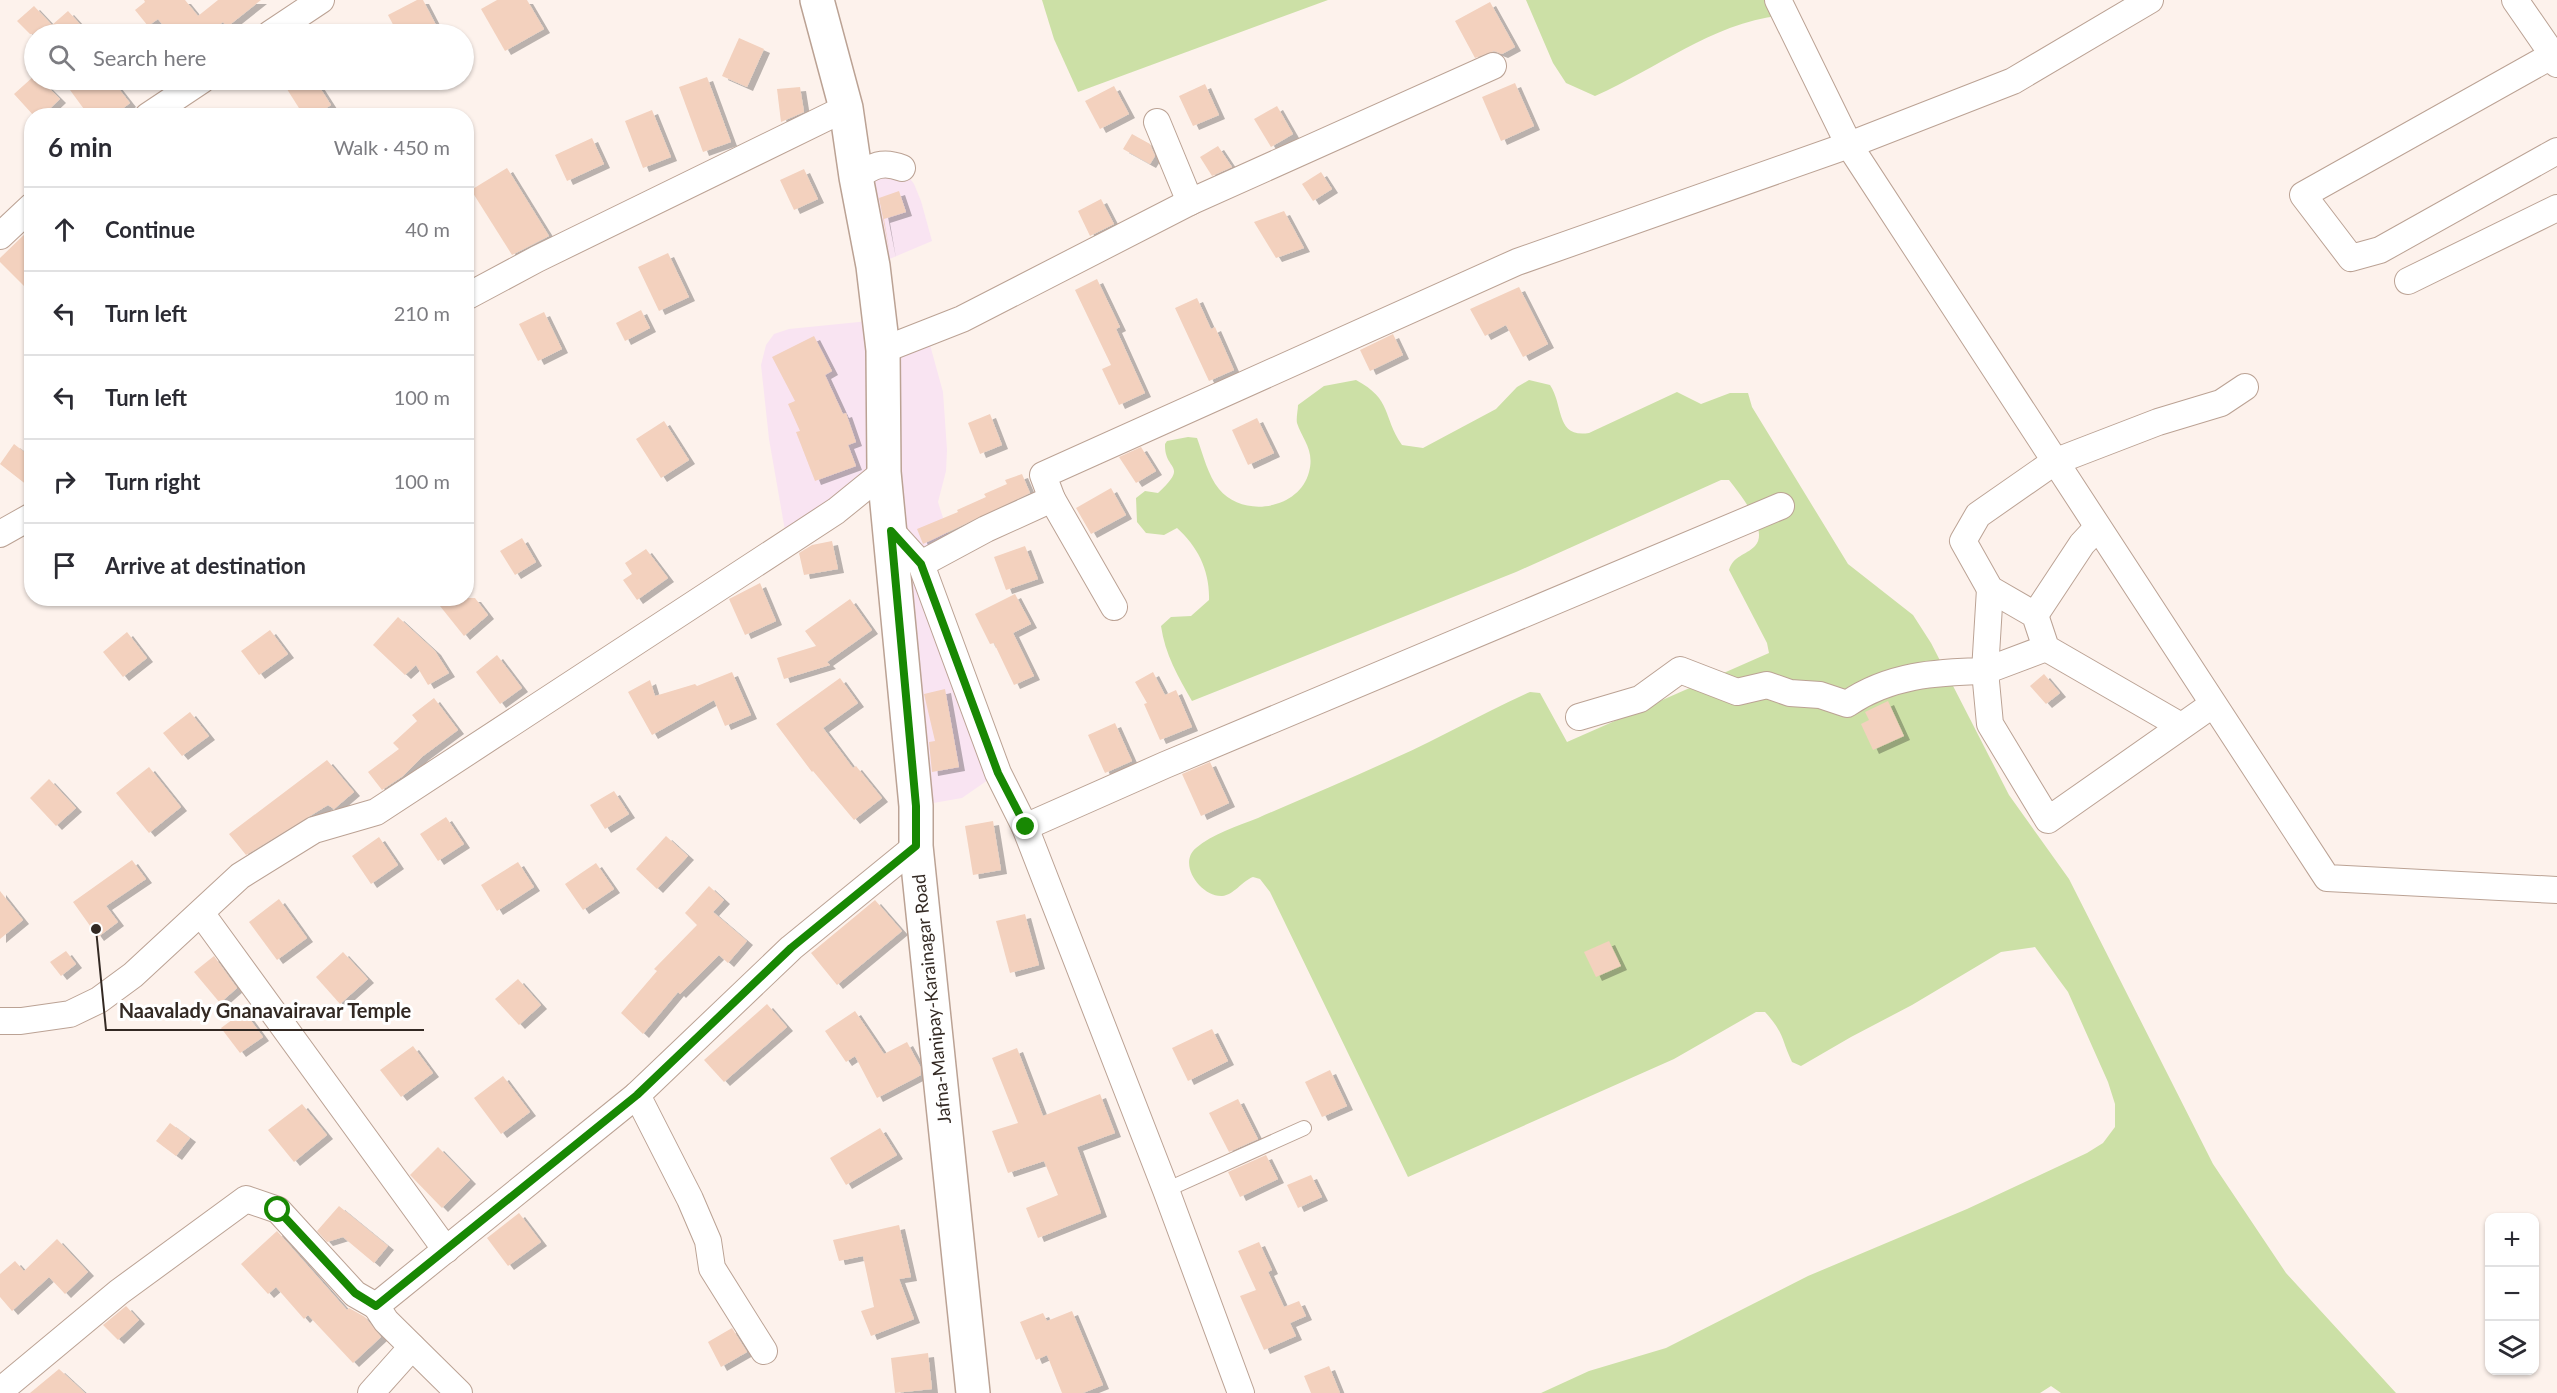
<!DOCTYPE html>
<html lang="en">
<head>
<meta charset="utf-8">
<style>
	body { margin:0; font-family:Lato,sans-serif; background:#f7f7f7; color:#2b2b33 }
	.controls { position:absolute; right:18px; bottom:18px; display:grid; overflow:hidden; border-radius:12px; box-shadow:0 2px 4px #0004 }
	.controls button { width:54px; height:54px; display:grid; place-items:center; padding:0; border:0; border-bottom:2px solid #e1e1e2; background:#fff; color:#2b2b33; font:30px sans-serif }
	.stop { position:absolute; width:18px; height:18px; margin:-14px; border:4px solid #188803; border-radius:50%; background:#fff }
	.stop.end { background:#188803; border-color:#fff; box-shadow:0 2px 6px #0008 }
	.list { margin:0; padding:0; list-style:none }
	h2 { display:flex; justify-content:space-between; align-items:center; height:78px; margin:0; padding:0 24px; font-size:26px }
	h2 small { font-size:20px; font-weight:400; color:#7c7c81 }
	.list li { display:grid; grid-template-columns:39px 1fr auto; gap:18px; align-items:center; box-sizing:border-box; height:84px; padding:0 24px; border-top:2px solid #e1e1e2 }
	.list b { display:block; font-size:22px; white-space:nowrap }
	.list em { font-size:20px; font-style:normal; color:#7c7c81 }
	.icon { flex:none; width:33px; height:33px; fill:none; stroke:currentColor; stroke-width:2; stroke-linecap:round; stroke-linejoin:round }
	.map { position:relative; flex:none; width:2557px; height:1393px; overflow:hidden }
	.search { position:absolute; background:#fff; box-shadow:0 2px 4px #0004; left:24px; top:24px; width:450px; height:66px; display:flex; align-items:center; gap:15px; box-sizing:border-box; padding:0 21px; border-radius:33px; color:#7c7c81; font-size:22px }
	.panel { position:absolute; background:#fff; box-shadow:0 2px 4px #0004; left:24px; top:108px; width:450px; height:498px; border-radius:24px }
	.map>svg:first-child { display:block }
	.commercial { fill:#f9e4f2 }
	.green { fill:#cce0a6 }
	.building { fill:#f3d1be; filter:url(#shadow) }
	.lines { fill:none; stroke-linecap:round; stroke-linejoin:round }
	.service-casing { stroke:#bba294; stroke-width:16 }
	.minor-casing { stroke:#bba294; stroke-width:28 }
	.primary-casing { stroke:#bba294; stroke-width:36 }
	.service { stroke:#fff; stroke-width:14 }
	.minor { stroke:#fff; stroke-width:26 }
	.primary { stroke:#fff; stroke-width:33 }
	.route { stroke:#188803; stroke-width:8 }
	.labels { text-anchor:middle; stroke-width:6; stroke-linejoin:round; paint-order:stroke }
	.street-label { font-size:18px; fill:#332923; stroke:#fff }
	.leader { fill:none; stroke:#332923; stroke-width:2 }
	.callout-dot { fill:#332923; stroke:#fff; stroke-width:2 }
	.callout-label { font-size:20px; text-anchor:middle; font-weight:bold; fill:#332923; stroke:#fff; stroke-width:6; stroke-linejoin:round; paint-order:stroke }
</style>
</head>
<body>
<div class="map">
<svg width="2557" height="1393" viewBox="0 0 2557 1393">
	<defs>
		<filter id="shadow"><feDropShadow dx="6" dy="4" stdDeviation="0" flood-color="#0004"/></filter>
	</defs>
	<rect width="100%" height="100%" fill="#fdf2ec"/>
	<g class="commercial">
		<path d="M902,168L914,184L921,201L932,241L873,266L856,177Z"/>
		<path d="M879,320L883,350L927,334L943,392L947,450L946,471L938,502L952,546L921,564L998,773L962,798L916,806L884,473L787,542L769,439L761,365L766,345L774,334L789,329Z"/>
	</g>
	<g class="green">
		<path d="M1042,0H1328L1078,92L1054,39Z"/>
		<path d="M1526,0H1778L1785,15C1713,22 1659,68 1595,96L1566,83L1553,63Z"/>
		<path d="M1356,380C1393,400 1382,416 1402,445L1423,448L1496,409L1517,387L1529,380L1550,385C1564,406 1555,438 1589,433L1677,392L1701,404L1730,393H1748L1752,407L1848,564L1913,615L1931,643L2009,795L2069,879L2213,1164L2286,1273L2396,1393H2061L2051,1386L2040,1393H1541L1589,1371L1666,1348L1808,1276L1967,1209L2087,1153L2103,1143L2115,1127V1104L2108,1082L2068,992L2035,947L2001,952L1912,1005L1851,1037L1801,1066L1792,1062C1781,1039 1785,1034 1765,1012H1756L1674,1059L1408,1177L1270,892L1260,879L1253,877C1242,881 1234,895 1222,896C1201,897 1177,864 1196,848C1212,834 1238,826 1258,818C1303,798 1350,779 1395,758C1441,738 1484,712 1530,692L1540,693L1567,742L1769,653L1767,643L1729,570C1734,555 1745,556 1755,546C1770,530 1739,493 1729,480H1721L1516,572L1192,701C1178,677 1165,654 1161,626L1171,617L1191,616L1209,600C1210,571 1198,547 1177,528L1164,535L1146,533L1137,522L1136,498L1145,491L1158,493C1190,463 1164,472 1165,444L1167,441L1188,437L1197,438C1203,454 1208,476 1219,489C1243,519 1300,509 1309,472C1315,450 1302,439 1297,423C1296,418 1298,410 1298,405L1324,386Z"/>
	</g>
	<g class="building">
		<path d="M144,0H185L198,16L218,0H261L227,27L223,22L210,32L212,34H170L158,19L148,26L135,10L145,2Z"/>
		<path d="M417,0H423L437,27L423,34H398L388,15Z"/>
		<path d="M497,0H527L544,29L505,51L481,9Z"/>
		<path d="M1490,2L1515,47L1502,54L1494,51L1475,58L1455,21Z"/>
		<path d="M34,6L52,25L68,11L89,34H30L17,21Z"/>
		<path d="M739,38L764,49L747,87L722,76Z"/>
		<path d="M34,76V80H41L60,99L42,116H34L14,94Z"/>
		<path d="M707,77L731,142L703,152L679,87Z"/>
		<path d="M84,80H112L130,103L113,116H89L70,90Z"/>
		<path d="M296,80H315L331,105L314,116H304L285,86Z"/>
		<path d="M1515,83L1534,126L1501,141L1482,97Z"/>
		<path d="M1205,84L1219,115L1193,126L1179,96Z"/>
		<path d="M1114,86L1129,114L1100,129L1085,101Z"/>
		<path d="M800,87L804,112L781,122L777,89Z"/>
		<path d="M1277,106L1293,134L1271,147L1254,119Z"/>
		<path d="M652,110L671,157L643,168L625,121Z"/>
		<path d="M1132,134L1150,144L1155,156L1150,164L1123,149Z"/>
		<path d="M592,138L604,164L567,181L555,155Z"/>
		<path d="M1218,146L1232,167L1212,176L1200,157Z"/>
		<path d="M507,168L549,236L512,255L471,190Z"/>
		<path d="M804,169L818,199L794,210L780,180Z"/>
		<path d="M1321,172L1332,189L1313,201L1302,184Z"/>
		<path d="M899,191L906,212L884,219L890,254L879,198Z"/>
		<path d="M1101,199L1114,224L1090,236L1078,211Z"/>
		<path d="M1284,211L1304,248L1276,258L1254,222Z"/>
		<path d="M32,227V294L0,262V258Z"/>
		<path d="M668,253L689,297L659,311L638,267Z"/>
		<path d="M1097,279L1120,327L1116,329L1145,393L1119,405L1102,369L1111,365L1075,290Z"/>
		<path d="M1519,287L1548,344L1523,357L1506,325L1485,336L1470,309Z"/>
		<path d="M1197,298L1211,329L1215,327L1234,370L1209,381L1175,308Z"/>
		<path d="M641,310L650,328L625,341L616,323Z"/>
		<path d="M544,312L562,349L538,361L519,324Z"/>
		<path d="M1393,334L1403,355L1370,371L1360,350Z"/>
		<path d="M814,336L832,371L825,375L843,414L846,413L856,442L848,445L856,466L815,481L796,432L800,431L788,404L795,401L772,357Z"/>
		<path d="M990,414L1002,445L980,454L968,423Z"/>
		<path d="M1257,418L1274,453L1248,465L1232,430Z"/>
		<path d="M664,421L689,460L661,478L636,439Z"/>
		<path d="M14,444L32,458V489L0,464Z"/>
		<path d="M1141,447L1156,471L1136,483L1119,457Z"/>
		<path d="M1022,474L1030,493L923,544L917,529L958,512L957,510L986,497L984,494L1007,484L1005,480Z"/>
		<path d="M1111,488L1126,515L1091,534L1076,508Z"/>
		<path d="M522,538L536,562L515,575L500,551Z"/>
		<path d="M832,541L838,569L804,575L799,553L812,545Z"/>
		<path d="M1025,546L1038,579L1006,590L994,557Z"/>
		<path d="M646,549L668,578L637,600L623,580L632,574L625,563Z"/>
		<path d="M760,583L776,621L745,635L729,599Z"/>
		<path d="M1015,594L1031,624L1013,633L1034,676L1014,685L994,643L990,644L975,614Z"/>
		<path d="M449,598H475L488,615L464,636L440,606Z"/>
		<path d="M850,599L872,630L827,662L830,665L784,679L777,658L816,646L805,631Z"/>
		<path d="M398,617L435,651L449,673L428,685L416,665L405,675L373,645Z"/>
		<path d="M270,630L288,654L259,675L241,651Z"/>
		<path d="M127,632L147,658L123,677L103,652Z"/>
		<path d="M497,655L522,688L500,704L476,672Z"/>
		<path d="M732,672L751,715L725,726L714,700L652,735L628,692L650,680L655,696L695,684L697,686Z"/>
		<path d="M1153,672L1165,695L1176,690L1192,727L1160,740L1144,704L1147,703L1135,682Z"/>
		<path d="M2044,674L2060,693L2046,704L2030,686Z"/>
		<path d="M840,678L858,703L823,728L853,768L856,766L882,798L854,820L813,771L812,772L776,724Z"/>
		<path d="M945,689L959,767L932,772L929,742L935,741L924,694Z"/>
		<path d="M434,698L458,730L423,756L403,776L382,790L368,772L399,749L393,743L417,721L412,715Z"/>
		<path d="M1888,701L1904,736L1873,750L1861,724L1869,720L1865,712Z"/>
		<path d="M190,712L209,736L182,756L163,733Z"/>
		<path d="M1115,723L1132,761L1105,773L1088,735Z"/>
		<path d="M327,760L354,792L334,809L328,805L246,855L229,834Z"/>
		<path d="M1210,762L1229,803L1201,816L1182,774Z"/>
		<path d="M149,767L181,807L149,833L116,793Z"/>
		<path d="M49,779L76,808L56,826L30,798Z"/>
		<path d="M614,791L629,814L605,829L590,805Z"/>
		<path d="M446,817L464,844L438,861L420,834Z"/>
		<path d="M993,821L1001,870L973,875L965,826Z"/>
		<path d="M666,836L688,856L657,889L636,869Z"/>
		<path d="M379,837L398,865L371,884L352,856Z"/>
		<path d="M132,860L146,879L106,906L118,922L98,937L73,902Z"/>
		<path d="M518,862L534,887L497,911L481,885Z"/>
		<path d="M596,863L614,889L583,910L565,884Z"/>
		<path d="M709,886L724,900L713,912L747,941L728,963L719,955L680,994L678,992L643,1034L621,1013L657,971L654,969L697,925L685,913Z"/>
		<path d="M0,891L23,920L0,939Z"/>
		<path d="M279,899L307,938L277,960L249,922Z"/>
		<path d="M875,900L902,931L837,985L811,953Z"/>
		<path d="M1025,914L1039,965L1010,973L996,921Z"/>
		<path d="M1609,941L1621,966L1596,977L1584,952Z"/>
		<path d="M66,951L76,964L61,976L50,962Z"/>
		<path d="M343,952L368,979L340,1004L316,977Z"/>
		<path d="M214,956L237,988L220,1003L194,972Z"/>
		<path d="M518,979L541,1005L519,1025L495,999Z"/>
		<path d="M767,1004L787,1027L724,1082L704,1060Z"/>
		<path d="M244,1011L263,1037L240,1053L221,1028Z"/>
		<path d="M855,1011L884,1054L907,1042L920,1066L921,1075L877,1098L855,1056L846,1062L825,1031Z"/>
		<path d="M1212,1029L1228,1061L1188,1081L1172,1048Z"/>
		<path d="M413,1046L433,1073L401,1097L380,1070Z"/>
		<path d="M1017,1048L1043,1116L1100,1094L1115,1133L1077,1147L1101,1213L1038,1238L1026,1208L1058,1195L1044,1161L1008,1173L992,1131L1018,1123L992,1058Z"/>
		<path d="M1330,1070L1347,1106L1322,1117L1305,1082Z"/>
		<path d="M503,1076L530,1112L501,1134L474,1098Z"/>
		<path d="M1238,1099L1258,1139L1229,1152L1209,1113Z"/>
		<path d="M302,1104L327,1135L294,1162L268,1130Z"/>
		<path d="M170,1123L190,1138L176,1156L156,1141Z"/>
		<path d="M880,1128L897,1155L846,1185L830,1158Z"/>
		<path d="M438,1147L470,1180L442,1208L410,1175Z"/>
		<path d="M1266,1155L1278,1179L1240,1197L1228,1172Z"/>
		<path d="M1311,1175L1322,1197L1298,1208L1287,1185Z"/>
		<path d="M339,1206L388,1246L374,1263L343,1237L327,1242L317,1231Z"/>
		<path d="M519,1213L541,1242L508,1266L487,1238Z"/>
		<path d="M899,1225L911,1277L899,1279L914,1319L871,1336L861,1311L874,1307L863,1256L839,1261L833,1240Z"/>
		<path d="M277,1231L347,1310L349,1308L365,1317L381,1337L353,1363L308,1315L304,1319L276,1287L268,1294L241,1264Z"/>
		<path d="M57,1239L88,1272L65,1294L49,1277L12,1311L0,1297V1274L15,1261L24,1271Z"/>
		<path d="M1259,1242L1272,1270L1268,1272L1284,1307L1299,1301L1306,1316L1290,1323L1296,1336L1264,1350L1240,1296L1256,1290L1238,1251Z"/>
		<path d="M126,1306L139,1320L118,1340L103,1325Z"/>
		<path d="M1072,1311L1103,1385L1083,1393H1062L1047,1355L1036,1360L1020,1322L1043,1313L1047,1321Z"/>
		<path d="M732,1328L747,1352L721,1367L708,1342Z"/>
		<path d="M928,1353L932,1389L895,1393L891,1358Z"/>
		<path d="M1329,1366L1340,1393H1311L1304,1376Z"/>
		<path d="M59,1369L85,1393H30Z"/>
	</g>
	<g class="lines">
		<defs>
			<path id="service" d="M1166,1190L1304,1128"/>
			<g id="minor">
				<path d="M1778,0L1849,145L2327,878L2557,890"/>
				<path d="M2515,0L2553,55L2557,52"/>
				<path d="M270,34L321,0"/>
				<path d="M2557,64L2553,55L2303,195L2351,258L2380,250L2557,151"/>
				<path d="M148,116L202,80"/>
				<path d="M1157,122L1190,202"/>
				<path d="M856,177C873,166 882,160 902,168"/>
				<path d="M0,236L32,206"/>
				<path d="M2408,281L2557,208"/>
				<path d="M466,297L537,259L846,108"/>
				<path d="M883,350L962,319L1190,202L1493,66"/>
				<path d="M891,531L921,564L998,773L1025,827L1166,1190L1241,1393"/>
				<path d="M0,534L32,516"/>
				<path d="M921,564L986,529L1052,499"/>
				<path d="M1114,607L1052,499L1043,475L1517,262L1849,145L2013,81L2150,0"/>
				<path d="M2035,615L2082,544L2097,528"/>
				<path d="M2046,648L1985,671L1990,724L2048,820L2212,705"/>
				<path d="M1579,717L1640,699L1680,670L1737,692L1767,685L1790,693L1820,695L1847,704C1889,675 1936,672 1985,671L1990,589"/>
				<path d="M2181,726L2046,648L2035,615L1990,589L1963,541L1978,515L2054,462L2158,422L2221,403L2245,387"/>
				<path d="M1025,827L1165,765L1781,506"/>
				<path d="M201,913L446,1250"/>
				<path d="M0,1021H21L70,1014L99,1000L133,975L240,876L314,830L376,812L836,511L884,472"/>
				<path d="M376,1306L386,1321L459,1393"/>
				<path d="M764,1351L712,1268L708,1241L690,1199L637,1095L791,948L916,846"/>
				<path d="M0,1391L119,1292L246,1199L278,1210L355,1294L376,1306L637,1095"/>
				<path d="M371,1393L412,1347"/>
			</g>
			<path id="primary" d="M817,0L846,108L856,177L873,266L883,350L884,472L916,806V846L973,1393"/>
		</defs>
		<use href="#service" class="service-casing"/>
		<use href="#minor" class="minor-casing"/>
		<use href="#primary" class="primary-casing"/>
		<use href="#service" class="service"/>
		<use href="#minor" class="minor"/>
		<use href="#primary" class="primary"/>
	</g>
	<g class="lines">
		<path class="route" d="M278,1210L355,1293L376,1306L637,1095L791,948L916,846V806L891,531L921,564L998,773L1026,827"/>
	</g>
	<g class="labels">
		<g class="street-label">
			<text transform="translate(932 999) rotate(-96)" y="6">Jafna-Manipay-Karainagar Road</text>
		</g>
	</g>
	<path class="leader" d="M96 929L106 1030H424"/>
	<circle class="callout-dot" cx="96" cy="929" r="6"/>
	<g class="callout-label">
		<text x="265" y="1018">Naavalady Gnanavairavar Temple</text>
	</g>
</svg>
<div class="controls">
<button>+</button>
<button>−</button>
<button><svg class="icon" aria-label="layers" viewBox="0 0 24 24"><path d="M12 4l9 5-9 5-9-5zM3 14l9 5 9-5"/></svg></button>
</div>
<div class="stop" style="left:278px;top:1210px"></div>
<div class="stop end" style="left:1026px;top:827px"></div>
<div class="search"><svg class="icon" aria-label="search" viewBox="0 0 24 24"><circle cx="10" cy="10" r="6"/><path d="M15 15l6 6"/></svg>Search here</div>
<section class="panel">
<h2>6 min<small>Walk · 450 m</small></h2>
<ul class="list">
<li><svg class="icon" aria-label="ahead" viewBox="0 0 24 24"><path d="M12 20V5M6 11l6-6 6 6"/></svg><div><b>Continue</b></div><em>40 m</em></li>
<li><svg class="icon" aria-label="left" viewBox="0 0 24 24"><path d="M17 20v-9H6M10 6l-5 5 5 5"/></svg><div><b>Turn left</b></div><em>210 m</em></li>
<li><svg class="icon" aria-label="left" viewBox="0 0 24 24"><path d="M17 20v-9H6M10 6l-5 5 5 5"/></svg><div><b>Turn left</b></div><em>100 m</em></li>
<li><svg class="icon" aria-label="right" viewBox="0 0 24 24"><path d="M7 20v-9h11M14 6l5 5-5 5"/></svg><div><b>Turn right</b></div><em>100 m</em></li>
<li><svg class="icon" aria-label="arrive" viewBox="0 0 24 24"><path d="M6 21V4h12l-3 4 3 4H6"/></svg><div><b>Arrive at destination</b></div></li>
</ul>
</section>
</div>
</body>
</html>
